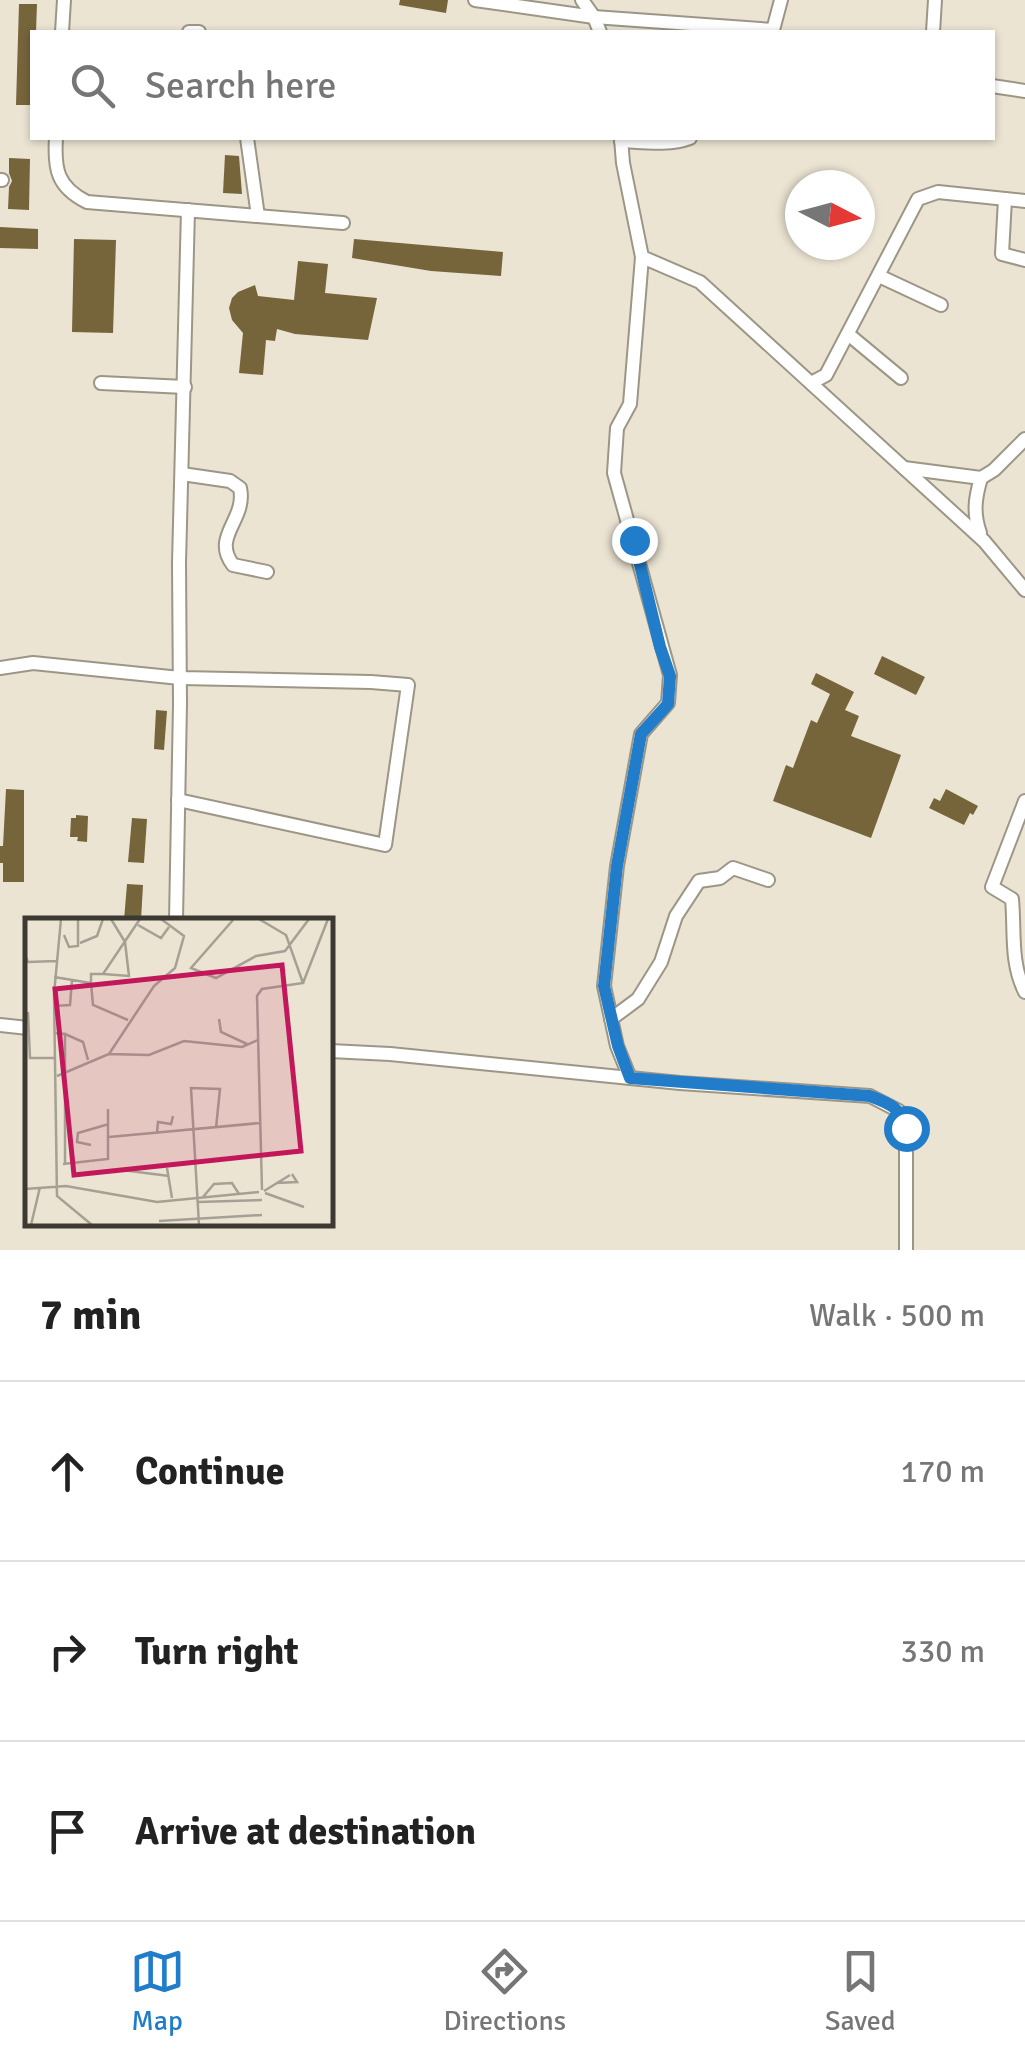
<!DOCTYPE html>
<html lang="en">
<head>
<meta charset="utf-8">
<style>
	body { margin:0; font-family:Signika,sans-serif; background:#f6f6f6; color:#222 }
	.compass { position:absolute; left:785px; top:170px; width:90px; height:90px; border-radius:50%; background:#fff; box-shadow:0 2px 8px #0004; rotate:96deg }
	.stop { position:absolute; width:30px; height:30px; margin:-22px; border:8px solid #217cc9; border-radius:50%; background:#fff }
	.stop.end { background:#217cc9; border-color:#fff; box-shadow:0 2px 10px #0008 }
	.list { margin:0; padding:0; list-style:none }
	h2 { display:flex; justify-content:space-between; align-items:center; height:130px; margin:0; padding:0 40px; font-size:42px }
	h2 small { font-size:32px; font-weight:400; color:#767676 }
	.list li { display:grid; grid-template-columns:65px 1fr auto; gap:30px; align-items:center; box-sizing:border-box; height:180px; padding:0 40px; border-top:2px solid #e0e0e0 }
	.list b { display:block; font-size:38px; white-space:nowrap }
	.list em { font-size:32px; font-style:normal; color:#767676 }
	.icon { flex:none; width:55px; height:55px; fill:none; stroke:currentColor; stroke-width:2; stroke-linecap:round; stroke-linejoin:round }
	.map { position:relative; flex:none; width:1025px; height:1250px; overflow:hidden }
	.search { position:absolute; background:#fff; box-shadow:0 2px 8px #0004; left:30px; right:30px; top:30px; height:110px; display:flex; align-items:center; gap:25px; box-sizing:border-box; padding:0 35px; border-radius:0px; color:#767676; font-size:38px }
	.sheet { height:670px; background:#fff }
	nav { display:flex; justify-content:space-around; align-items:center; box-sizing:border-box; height:140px; border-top:2px solid #e0e0e0; background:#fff; font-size:28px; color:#767676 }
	nav a { display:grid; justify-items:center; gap:5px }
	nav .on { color:#217cc9 }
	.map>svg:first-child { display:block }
	.building { fill:#76653a }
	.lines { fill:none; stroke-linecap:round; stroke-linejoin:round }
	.minor-casing { stroke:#9c9686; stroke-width:16 }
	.minor { stroke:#fff; stroke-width:12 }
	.route { stroke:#217cc9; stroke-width:12 }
	.inset-road { fill:none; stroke:#a5a093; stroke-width:2.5 }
	.view { fill:#c2185b; fill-opacity:0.15; stroke:#c2185b; stroke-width:5 }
	.inset-edge { fill:none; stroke:#3c3932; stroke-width:5 }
</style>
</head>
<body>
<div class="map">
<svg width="1025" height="1250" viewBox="0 0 1025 1250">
	<rect width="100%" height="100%" fill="#ebe4d3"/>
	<g class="building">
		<path d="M400,0H448L446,13L399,5Z"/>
		<path d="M19,4H37L36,32H32V105H16Z"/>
		<path d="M225,155L239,156L242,194L223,193Z"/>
		<path d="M9,158L30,159L29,210L8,209L9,187L12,181L9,173Z"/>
		<path d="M0,227L38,229V249L0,248Z"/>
		<path d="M74,239L116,240L113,333L72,332Z"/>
		<path d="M354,239L503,252L501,276L431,271L352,258Z"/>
		<path d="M298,261L328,264L325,293L377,298L368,340L295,334L277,329L275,341L266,340L263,375L239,373L243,333L232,320L229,308L232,298L238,292L255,285L258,296L294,300Z"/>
		<path d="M882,656L925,677L916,695L874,674Z"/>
		<path d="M816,673L854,692L845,710L859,716L851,736L901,755L871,838L773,801L786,765L793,768L811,720L817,723L830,694L811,684Z"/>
		<path d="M156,710L167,711L164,750L154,749Z"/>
		<path d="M6,789L24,790V882H3V863H0V846H3Z"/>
		<path d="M946,789L978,806L973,815L970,813L964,825L929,808L934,798L940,801Z"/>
		<path d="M76,815L88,816L87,842L77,841L78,837H70L71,818H76Z"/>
		<path d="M132,818L147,819L144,863L128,862Z"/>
		<path d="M127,884L143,885L141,920H124Z"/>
	</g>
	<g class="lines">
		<defs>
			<g id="minor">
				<path d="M475,0L594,17L773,30L781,0"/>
				<path d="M582,0L594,17L600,32"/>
				<path d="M62,32L64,0"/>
				<path d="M189,32H199"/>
				<path d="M933,32L935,0"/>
				<path d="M992,86L1025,91"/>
				<path d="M56,138C54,169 57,187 87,202L343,223"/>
				<path d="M247,138L258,216"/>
				<path d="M621,138L623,163L642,257L700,282L984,541L1025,590"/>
				<path d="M621,141C643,142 669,146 690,138"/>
				<path d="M0,180H2"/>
				<path d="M1005,199L1002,254L1025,260"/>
				<path d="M879,276L941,305"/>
				<path d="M848,334L901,378"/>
				<path d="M101,383L185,387"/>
				<path d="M811,383L826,375L918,199L938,192L1025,201"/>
				<path d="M904,468L981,478L994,470L1025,439"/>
				<path d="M182,474L230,481L240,488C247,520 211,536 233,565L267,572"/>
				<path d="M980,533C973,513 975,498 981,478"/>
				<path d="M0,668L33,663L180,678L371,682L408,685L385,845L178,800"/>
				<path d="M1025,801L992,887L1012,899C1015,932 1010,962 1025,992"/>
				<path d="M176,920L180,704L179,563L188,210"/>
				<path d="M611,1019L638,999L661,962L676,916L699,881L720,878L733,868L768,880"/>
				<path d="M0,1025L28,1028"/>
				<path d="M330,1051L390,1054L680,1083L870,1096L899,1111L906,1128V1250"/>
				<path d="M630,1078L617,1046L604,986L617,866L641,734L668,703L670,675L614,473L617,428L630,404L642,257"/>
			</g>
		</defs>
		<use href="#minor" class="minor-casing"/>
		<use href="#minor" class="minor"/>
	</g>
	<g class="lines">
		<path class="route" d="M634,540L660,647L670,676L668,704L641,734L617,866L604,986L618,1046L630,1078L870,1096C891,1104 898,1106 906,1128"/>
	</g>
	<g transform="translate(25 918)">
		<rect width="308" height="308" fill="#ebe4d3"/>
		<path class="inset-road" d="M36,1L29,76L32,278L67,307M234,1L261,17L278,65L237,71L232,78L237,272M208,2L166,50L191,60L231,38L260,33L284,1M113,7L136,20L144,9M39,17L44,29L53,28V1M55,25L72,18L78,1M308,28V62M0,37L3,44L31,43M78,56L104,58L100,24L86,1M29,59L66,65L68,87L103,102M66,65V56H78L115,1M278,65L303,1M29,88L45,87L47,62M3,94L5,140H31M194,101L196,114L222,126M30,115L40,116V246M40,116L58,124L63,142M84,136L124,137L159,123L217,129L233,122M32,158L84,136L129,68L150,50L159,18L136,1M132,215L133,204L146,206L148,198M84,219L235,205M66,227L52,224L53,215L84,206M38,246L83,241V191M142,250L147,280M97,252L144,258M251,265L272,264L267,256M0,271L41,268L132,284L234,274M239,273L265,257M240,275L279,289M178,279L189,266L207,265L214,276M173,284L237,282M134,303L237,297M6,307L15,269M174,307L166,170L195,171L191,210"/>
		<path class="view" d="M257,47L276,233L49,257L30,71Z"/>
		<rect width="308" height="308" class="inset-edge"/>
	</g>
</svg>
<svg class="compass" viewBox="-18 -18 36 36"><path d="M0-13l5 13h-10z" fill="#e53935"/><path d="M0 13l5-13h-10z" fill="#767676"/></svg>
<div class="stop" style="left:906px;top:1128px"></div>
<div class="stop end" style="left:634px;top:540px"></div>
<div class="search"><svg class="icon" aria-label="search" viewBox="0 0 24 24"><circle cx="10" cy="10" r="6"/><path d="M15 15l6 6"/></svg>Search here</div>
</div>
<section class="sheet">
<h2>7 min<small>Walk · 500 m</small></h2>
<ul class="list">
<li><svg class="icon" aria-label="ahead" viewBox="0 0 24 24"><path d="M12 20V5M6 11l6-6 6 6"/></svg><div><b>Continue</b></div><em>170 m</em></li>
<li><svg class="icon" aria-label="right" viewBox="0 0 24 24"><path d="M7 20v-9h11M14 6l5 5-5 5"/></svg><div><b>Turn right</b></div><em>330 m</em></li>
<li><svg class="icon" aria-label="arrive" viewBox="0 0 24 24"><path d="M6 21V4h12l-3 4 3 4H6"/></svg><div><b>Arrive at destination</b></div></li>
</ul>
</section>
<nav>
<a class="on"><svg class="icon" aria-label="map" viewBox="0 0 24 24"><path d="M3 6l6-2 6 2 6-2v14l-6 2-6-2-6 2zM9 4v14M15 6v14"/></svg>Map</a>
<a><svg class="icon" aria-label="directions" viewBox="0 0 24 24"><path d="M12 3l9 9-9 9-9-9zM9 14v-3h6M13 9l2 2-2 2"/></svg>Directions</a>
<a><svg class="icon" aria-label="saved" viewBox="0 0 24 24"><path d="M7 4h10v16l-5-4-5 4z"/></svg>Saved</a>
</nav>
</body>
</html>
